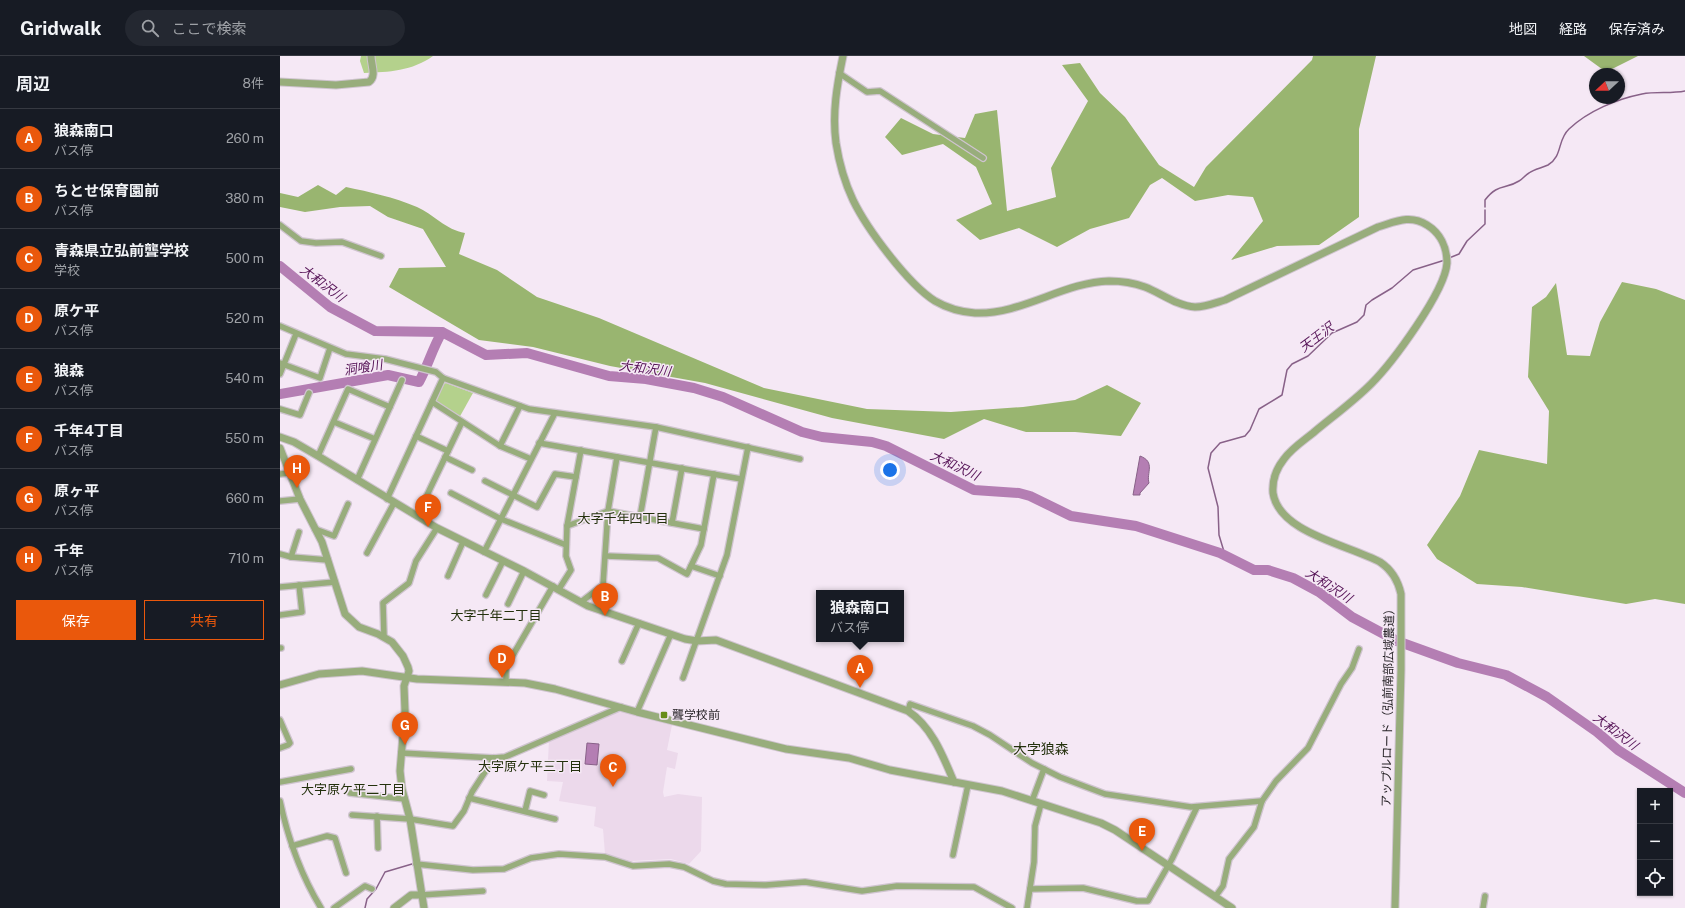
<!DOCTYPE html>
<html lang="ja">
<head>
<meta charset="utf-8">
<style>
	body { margin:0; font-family:"Public Sans","Noto Sans JP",sans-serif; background:#242831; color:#f1f3f6 }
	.controls { position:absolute; right:12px; bottom:12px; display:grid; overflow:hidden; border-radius:0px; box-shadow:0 1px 3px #0004 }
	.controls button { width:36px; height:36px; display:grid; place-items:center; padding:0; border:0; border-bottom:1px solid #363941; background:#171b24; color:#f1f3f6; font:20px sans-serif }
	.compass { position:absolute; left:1309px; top:12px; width:36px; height:36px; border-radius:50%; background:#171b24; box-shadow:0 1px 3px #0004; rotate:248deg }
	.you { position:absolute; left:610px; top:414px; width:14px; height:14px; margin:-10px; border:3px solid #fff; border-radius:50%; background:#1a73e8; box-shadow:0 0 0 6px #1a73e833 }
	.badge { display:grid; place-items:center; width:26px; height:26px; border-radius:50%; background:#ea580c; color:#fff; font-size:13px; font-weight:700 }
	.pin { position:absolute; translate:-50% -33px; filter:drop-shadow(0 1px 2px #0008) }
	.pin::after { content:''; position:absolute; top:21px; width:14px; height:12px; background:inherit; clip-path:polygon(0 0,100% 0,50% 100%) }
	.popup { position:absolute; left:536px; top:534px; width:88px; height:52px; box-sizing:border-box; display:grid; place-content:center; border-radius:0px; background:#171b24; filter:drop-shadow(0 1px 3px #0005); font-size:13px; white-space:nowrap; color:#9ea1a6 }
	.popup b { font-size:15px; color:#f1f3f6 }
	.popup::after { content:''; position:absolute; left:50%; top:100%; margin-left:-8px; border:8px solid transparent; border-top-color:#171b24 }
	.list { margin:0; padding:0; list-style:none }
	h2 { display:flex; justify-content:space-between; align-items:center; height:52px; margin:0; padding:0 16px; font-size:17px }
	h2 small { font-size:13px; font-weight:400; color:#9ea1a6 }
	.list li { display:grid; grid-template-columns:26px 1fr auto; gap:12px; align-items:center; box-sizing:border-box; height:60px; padding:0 16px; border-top:1px solid #363941 }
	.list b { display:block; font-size:15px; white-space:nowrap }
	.list p { margin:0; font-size:13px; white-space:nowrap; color:#9ea1a6 }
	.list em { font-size:13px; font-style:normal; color:#9ea1a6 }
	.actions { display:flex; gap:8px; padding:12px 16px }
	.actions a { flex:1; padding:9px 0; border:1px solid #ea580c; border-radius:0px; text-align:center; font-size:14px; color:#ea580c }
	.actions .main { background:#ea580c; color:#fff }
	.icon { flex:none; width:22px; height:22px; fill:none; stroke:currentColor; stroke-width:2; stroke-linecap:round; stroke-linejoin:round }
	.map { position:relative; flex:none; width:1405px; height:852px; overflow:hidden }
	header { display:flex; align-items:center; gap:24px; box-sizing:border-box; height:56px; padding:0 20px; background:#171b24; border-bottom:1px solid #363941 }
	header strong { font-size:19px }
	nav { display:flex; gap:22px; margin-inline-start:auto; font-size:14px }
	.search { width:280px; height:36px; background:#242831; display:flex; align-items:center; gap:10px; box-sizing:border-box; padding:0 14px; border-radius:22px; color:#9ea1a6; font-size:15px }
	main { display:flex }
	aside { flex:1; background:#171b24 }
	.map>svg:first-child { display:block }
	.built { fill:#ecd9eb }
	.green { fill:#b4d18c }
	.forest { fill:#99b570 }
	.water { fill:#b47eb3; stroke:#886188 }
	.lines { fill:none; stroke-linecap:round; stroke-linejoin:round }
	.stream { stroke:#886188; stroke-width:1.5 }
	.river { stroke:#b47eb3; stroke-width:10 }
	.minor-casing { stroke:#cfc4cf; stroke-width:8 }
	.tertiary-casing { stroke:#cfc4cf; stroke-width:9 }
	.minor { stroke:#98ad7c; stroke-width:5.5 }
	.tertiary { stroke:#98ad7c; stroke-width:7 }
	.poi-dot { fill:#678d18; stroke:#f5e8f5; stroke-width:1.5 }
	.labels { text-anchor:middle; stroke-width:3; stroke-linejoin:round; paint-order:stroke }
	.street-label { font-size:12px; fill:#221e22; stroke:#f5e8f5 }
	.poi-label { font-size:12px; fill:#221e22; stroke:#f5e8f5; text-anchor:start }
	.water-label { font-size:13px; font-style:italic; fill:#571558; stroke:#f5e8f5 }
	.neighbourhood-label { font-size:13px; fill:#24310d; stroke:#f5e8f5 }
	.quarter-label { font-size:14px; fill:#24310d; stroke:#f5e8f5 }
</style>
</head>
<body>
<header>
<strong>Gridwalk</strong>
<div class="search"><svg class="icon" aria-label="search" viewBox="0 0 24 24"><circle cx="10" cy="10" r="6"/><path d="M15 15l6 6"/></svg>ここで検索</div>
<nav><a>地図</a><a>経路</a><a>保存済み</a></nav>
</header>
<main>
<aside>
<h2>周辺<small>8件</small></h2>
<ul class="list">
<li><span class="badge">A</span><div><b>狼森南口</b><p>バス停</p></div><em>260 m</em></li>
<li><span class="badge">B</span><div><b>ちとせ保育園前</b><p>バス停</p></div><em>380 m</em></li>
<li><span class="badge">C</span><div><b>青森県立弘前聾学校</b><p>学校</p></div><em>500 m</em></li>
<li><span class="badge">D</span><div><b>原ケ平</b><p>バス停</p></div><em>520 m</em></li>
<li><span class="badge">E</span><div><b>狼森</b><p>バス停</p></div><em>540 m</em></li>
<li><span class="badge">F</span><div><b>千年4丁目</b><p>バス停</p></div><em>550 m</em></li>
<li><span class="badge">G</span><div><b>原ヶ平</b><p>バス停</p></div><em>660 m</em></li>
<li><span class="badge">H</span><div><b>千年</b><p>バス停</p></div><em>710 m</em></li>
</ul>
<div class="actions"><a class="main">保存</a><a>共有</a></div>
</aside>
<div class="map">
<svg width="1405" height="852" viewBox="0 0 1405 852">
	<rect width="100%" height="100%" fill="#f5e8f5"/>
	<path class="built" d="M336,654L392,669L387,694L398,697L395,713L387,711L383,736L384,741L398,738L422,741L421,795L409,808L391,803L351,805L325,798L323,773L314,770L316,751L279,745L283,726L267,725L269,684Z"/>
	<g class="green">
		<path d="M81,0H153C132,15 109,16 84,17L80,5Z"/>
		<path d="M166,327L193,337L179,362L157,347L155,343L162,329Z"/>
	</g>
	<g class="forest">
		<path d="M1033,0H1096L1079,73V161L1039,189L997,190L951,204L983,165L973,141L948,139L915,145L882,122L870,129L849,162L810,173L777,191L739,172L700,184L676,164L712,148L696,111L663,88L622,99L605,81L621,62L653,78L685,82L695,58L717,54L727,155L776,141L771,112L808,45L782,9L800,7L820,37L845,61L879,109L914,131L926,111L1032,4Z"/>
		<path d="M1304,0H1358L1326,16Z"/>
		<path d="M38,129L56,139L66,131C90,136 113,141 137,151C153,158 166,174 185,177L179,198L217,214L257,241L319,262L484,332L587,353L671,356L743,351L795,344L827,329L861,347L841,380L795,376H746L704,363L664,383L552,362L425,327L330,310L253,291L199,284L109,231L119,212L166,211L143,173L108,161L90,150L60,151L25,156L0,151V137L18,141Z"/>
		<path d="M1342,226L1376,233L1405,244V548L1375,543L1346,548L1242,531L1197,528L1157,503L1147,489L1180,440L1199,394L1267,408L1269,355L1248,321L1252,251L1266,241L1276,227L1287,299L1310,300L1320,266Z"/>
	</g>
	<g class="water">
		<path d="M860,400C876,406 866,417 869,427L860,437V439H853Z"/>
		<path d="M307,687L319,688L317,709L305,708Z"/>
	</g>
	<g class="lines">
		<g class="stream">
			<path d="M1205,151V144C1218,127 1225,134 1239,125C1243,123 1245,119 1249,117C1254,113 1262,112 1268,109C1283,100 1277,84 1289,73C1308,55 1337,43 1362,38C1376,35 1391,38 1405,35"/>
			<path d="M1169,202L1179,198L1187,185L1205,168V154"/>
			<path d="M945,499L939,479L938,451L928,412L931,397L940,387L965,380L970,374L979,353L1002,339L1007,314L1012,308L1028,300L1052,277L1077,266L1084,259L1086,249L1092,244L1112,232L1133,214L1165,204"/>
			<path d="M85,852L87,843L96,833L105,816L132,808"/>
		</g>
		<g class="river">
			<path d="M0,210L50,251L95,275L162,276L206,299L247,297L329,320L366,323L414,332L443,341L522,376L542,381L592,386L606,390L694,434L739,437L750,440L791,460L856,470L940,497L974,514H988L1013,522L1039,536L1072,561L1117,585L1178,607L1226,619L1267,641L1317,676L1338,694L1405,737"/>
			<path d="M0,338L108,319L139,326C148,310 152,293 162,276"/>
		</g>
		<defs>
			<g id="minor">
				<path d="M559,17L587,36L600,35L703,102"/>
				<path d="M0,169L21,185L36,187L62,186L101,200"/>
				<path d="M0,270L66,298L105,303L156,316L163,322L249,353L376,371L520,403"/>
				<path d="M0,307L40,322L50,292"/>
				<path d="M0,318L16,278"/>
				<path d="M152,346L220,390L251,403"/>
				<path d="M0,353L20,359L29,337"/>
				<path d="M54,366L95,383"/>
				<path d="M136,380L168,395"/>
				<path d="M259,387L461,423"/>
				<path d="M220,390L240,350"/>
				<path d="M38,400L68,333L110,351"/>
				<path d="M165,401L192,414"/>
				<path d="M0,418L9,417"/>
				<path d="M434,418L421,489L411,510L440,520"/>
				<path d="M77,424L122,324"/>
				<path d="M205,425L257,451L275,418L296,421"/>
				<path d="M171,437L221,463L286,489"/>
				<path d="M107,443L163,322"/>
				<path d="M0,445L20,443"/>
				<path d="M137,460L182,366"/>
				<path d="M360,461L376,371"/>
				<path d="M392,467L402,412"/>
				<path d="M287,470L328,455L424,473"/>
				<path d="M35,473L54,480L68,448"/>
				<path d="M204,496L275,357"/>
				<path d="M87,497L114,447"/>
				<path d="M0,498L11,501L48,504"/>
				<path d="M326,500L378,502L407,518L411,510"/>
				<path d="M11,501L19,476"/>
				<path d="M168,520L183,486"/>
				<path d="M0,531L55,526"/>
				<path d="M279,533L291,514L286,500L287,470L301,394"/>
				<path d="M206,539L223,505"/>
				<path d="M301,546L323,529L328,455L337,401"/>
				<path d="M228,548L244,515"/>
				<path d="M0,559L22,556L19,529"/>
				<path d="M104,580L103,547L129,527L136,505L157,472"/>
				<path d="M0,592H1"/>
				<path d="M342,605L359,567"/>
				<path d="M403,622L447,499L468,391"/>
				<path d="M226,625V611L273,530"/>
				<path d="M628,655L630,648L693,670L710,679L752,707L780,721L825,738L911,751L982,745"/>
				<path d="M357,656L391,578"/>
				<path d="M0,664L10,687L8,689L0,692"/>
				<path d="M121,697L214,702L225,701L341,651"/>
				<path d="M0,726L71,713"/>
				<path d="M70,737L125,743"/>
				<path d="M189,742L275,763"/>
				<path d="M0,745C8,783 21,819 41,852"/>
				<path d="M752,745L764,713"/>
				<path d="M245,755L250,735L264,739"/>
				<path d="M72,759L130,763L173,770L184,755L192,736L214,702"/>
				<path d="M97,760L98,792"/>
				<path d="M12,790L47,780L55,782L66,817"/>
				<path d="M673,799L688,729"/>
				<path d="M136,808L193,814L224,813L251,802L279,798L325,801L353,810L389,808L404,811L433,825L446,828L486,829L525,826L582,835L617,830L694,831L732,852"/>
				<path d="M750,833L803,832L857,845H868L892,803L917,751"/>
				<path d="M141,839L203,835"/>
				<path d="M935,841L943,830L949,803L974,771L982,745L996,725L1028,692L1061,628L1072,612L1079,593"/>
				<path d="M54,852L85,830L92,833"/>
				<path d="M747,852L754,806L755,770L761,748"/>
				<path d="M1203,852L1205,840"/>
			</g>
			<g id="tertiary">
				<path d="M563,0C557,29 552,57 556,87C559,106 565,127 573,144C587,173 628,228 655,245C667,252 681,256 695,257C741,259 784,226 829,225C841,225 854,227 865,231C881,237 897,250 915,251C925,251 935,247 945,244L1098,171C1115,166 1130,158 1147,169C1160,177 1167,191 1167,207C1165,236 1112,307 1091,328C1073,346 1052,361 1033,377C1023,385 1011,393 1004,403C996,413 992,424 993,437C999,477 1069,489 1100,506C1112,514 1118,524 1121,538V614L1115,852"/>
				<path d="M0,26L56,29L89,26C97,20 91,9 91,0"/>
				<path d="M0,381L14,386L38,400L157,472L244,515L308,550L405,583L417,585L436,584L628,655C652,671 663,700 674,726"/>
				<path d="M0,392L20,443L42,486L65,558L79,571L98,578L112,586L123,600L128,611L129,615L124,630L125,655L120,715L122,733L130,763L144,852"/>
				<path d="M0,629L39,618L82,615L137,623L245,627L275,633L357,656L506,693L569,702L610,714L722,735L821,767L835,774L952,852"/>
				<path d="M114,852L131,839H141"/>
			</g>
		</defs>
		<use href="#minor" class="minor-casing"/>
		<use href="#tertiary" class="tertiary-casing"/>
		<use href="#minor" class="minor"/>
		<use href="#tertiary" class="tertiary"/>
	</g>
	<rect class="poi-dot" x="380" y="655" width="8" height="8" rx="2"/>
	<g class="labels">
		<g class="street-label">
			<text transform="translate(1108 649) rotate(-89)" y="4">アップルロード（弘前南部広域農道）</text>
		</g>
		<g class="poi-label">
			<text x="392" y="663">聾学校前</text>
		</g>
		<g class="water-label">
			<text transform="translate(43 227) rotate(37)" y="5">大和沢川</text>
			<text transform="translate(1036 281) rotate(-37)" y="5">天王沢</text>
			<text transform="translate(83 311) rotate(-9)" y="5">洞喰川</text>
			<text transform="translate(365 312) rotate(7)" y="5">大和沢川</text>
			<text transform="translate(675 409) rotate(25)" y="5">大和沢川</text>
			<text transform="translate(1049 529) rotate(33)" y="5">大和沢川</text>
			<text transform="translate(1336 675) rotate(37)" y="5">大和沢川</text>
		</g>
		<g class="neighbourhood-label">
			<text x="343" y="467">大字千年四丁目</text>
			<text x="216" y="564">大字千年二丁目</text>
			<text x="250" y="715">大字原ケ平三丁目</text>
			<text x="73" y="738">大字原ケ平二丁目</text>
		</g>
		<g class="quarter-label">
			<text x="761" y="698">大字狼森</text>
		</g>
	</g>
</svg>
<div class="controls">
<button>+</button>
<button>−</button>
<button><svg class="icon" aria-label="locate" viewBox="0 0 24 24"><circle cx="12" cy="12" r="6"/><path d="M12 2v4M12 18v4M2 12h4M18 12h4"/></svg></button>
</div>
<svg class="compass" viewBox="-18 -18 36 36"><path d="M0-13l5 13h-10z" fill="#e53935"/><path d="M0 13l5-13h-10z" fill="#9ea1a6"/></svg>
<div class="you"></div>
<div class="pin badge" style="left:580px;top:632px">A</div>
<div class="popup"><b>狼森南口</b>バス停</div>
<div class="pin badge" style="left:325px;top:560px">B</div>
<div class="pin badge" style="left:333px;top:731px">C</div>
<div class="pin badge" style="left:222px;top:622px">D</div>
<div class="pin badge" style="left:862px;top:795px">E</div>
<div class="pin badge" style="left:148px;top:471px">F</div>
<div class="pin badge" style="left:125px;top:689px">G</div>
<div class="pin badge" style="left:17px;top:432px">H</div>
</div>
</main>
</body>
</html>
